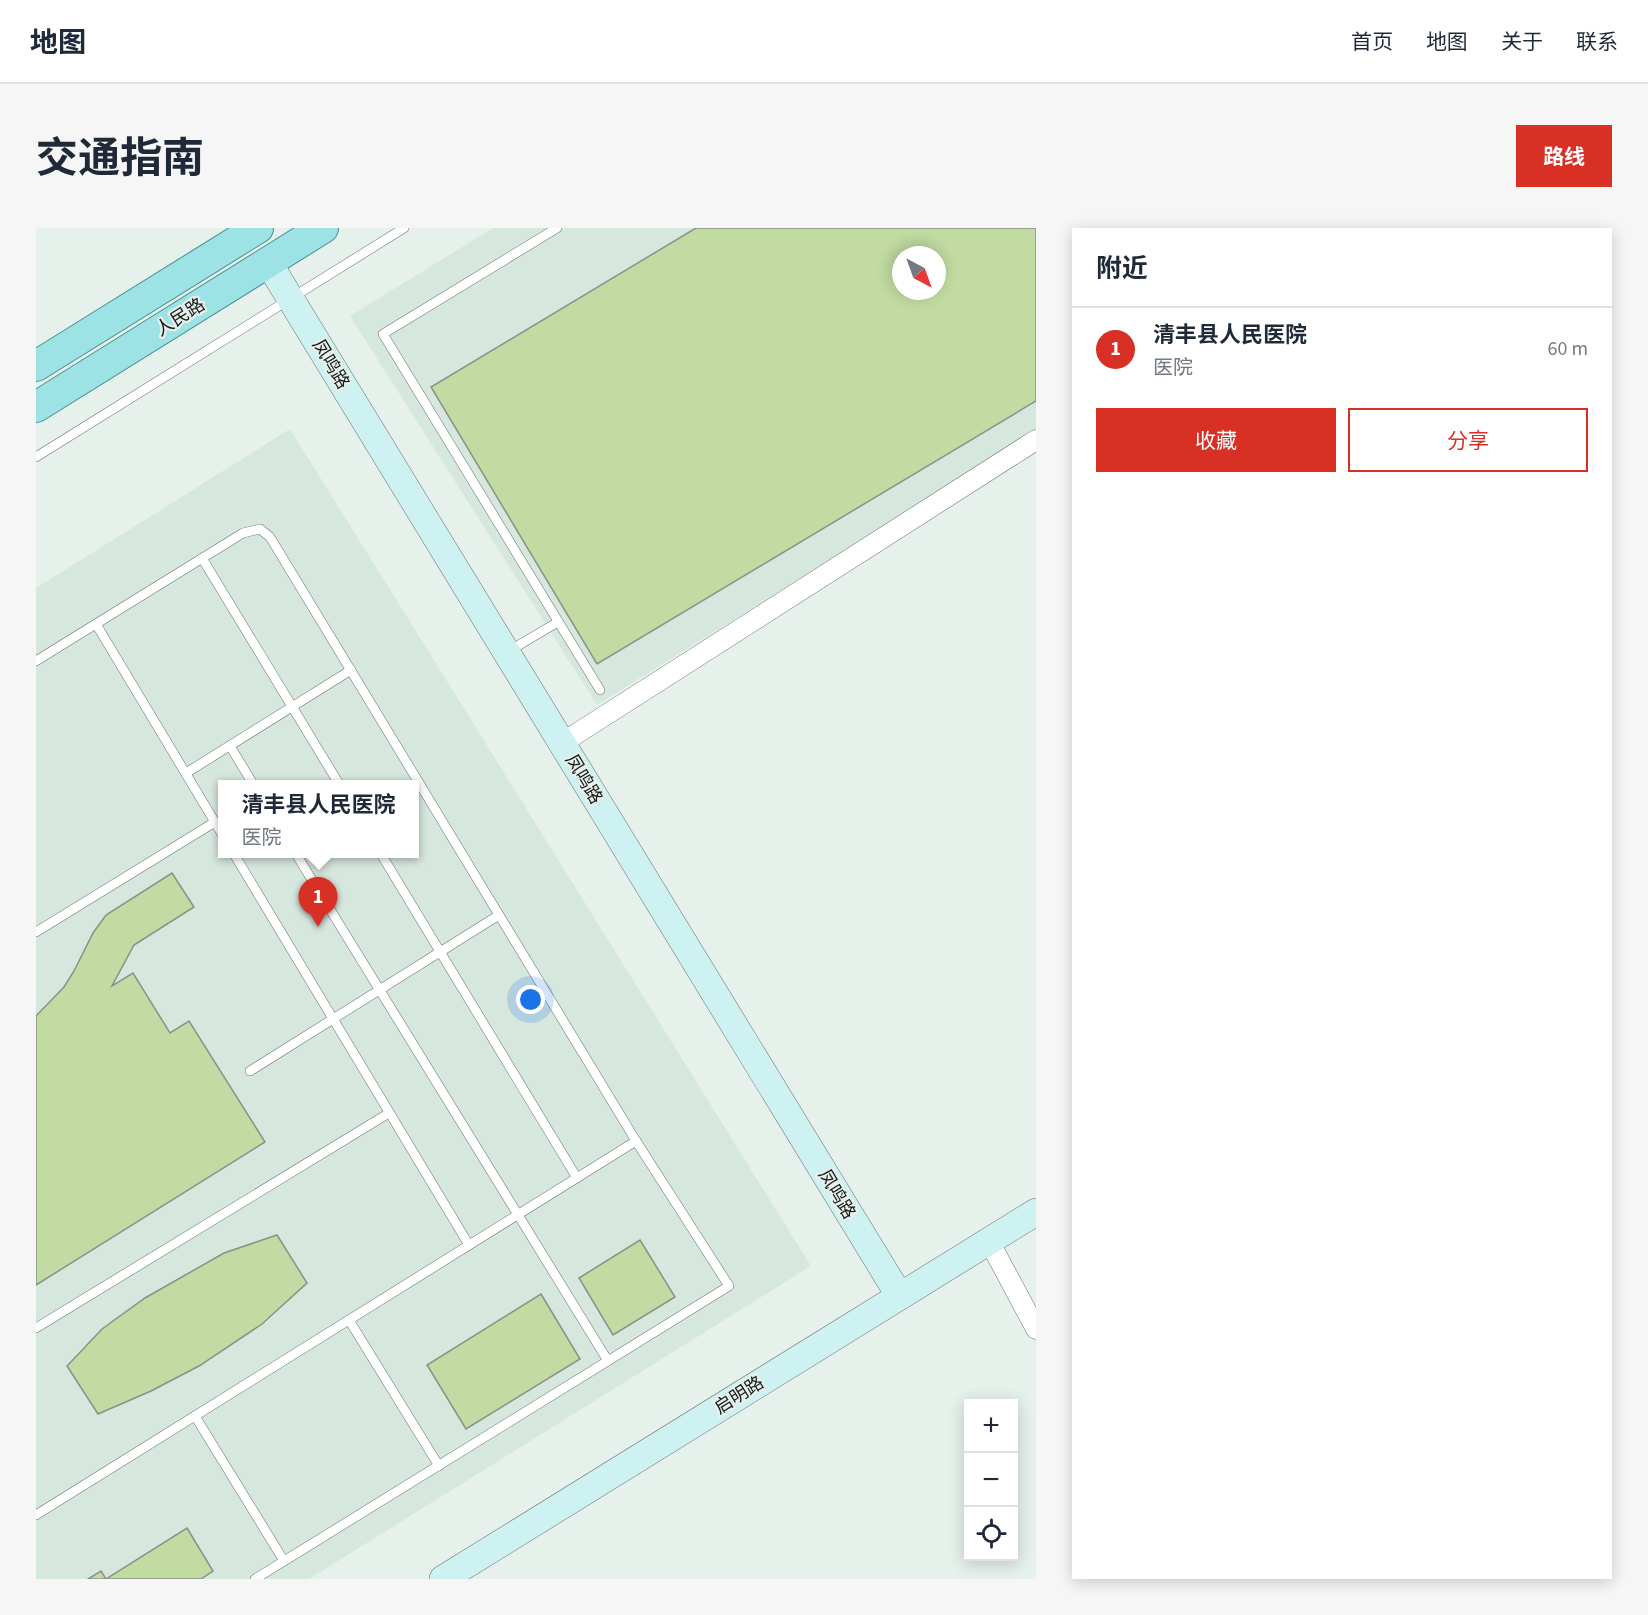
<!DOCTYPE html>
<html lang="zh">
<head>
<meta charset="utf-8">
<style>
	body { margin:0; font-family:"Source Sans 3","Noto Sans SC",sans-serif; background:#f6f6f7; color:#1f2937 }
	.controls { position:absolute; right:18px; bottom:18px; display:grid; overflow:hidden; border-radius:0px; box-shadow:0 3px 15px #0003 }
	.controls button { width:54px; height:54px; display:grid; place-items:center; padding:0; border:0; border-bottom:2px solid #e0e1e3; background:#fff; color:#1f2937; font:30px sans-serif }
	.compass { position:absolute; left:856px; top:18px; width:54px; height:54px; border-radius:50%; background:#fff; box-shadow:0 3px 15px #0003; rotate:139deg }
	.you { position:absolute; left:495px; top:772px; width:21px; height:21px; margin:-15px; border:4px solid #fff; border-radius:50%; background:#1a73e8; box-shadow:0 0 0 9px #1a73e833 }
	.badge { display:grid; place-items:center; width:39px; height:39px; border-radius:50%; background:#d93025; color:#fff; font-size:20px; font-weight:700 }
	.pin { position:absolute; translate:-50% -50px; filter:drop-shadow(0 2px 3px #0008) }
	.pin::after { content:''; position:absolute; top:32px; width:21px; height:18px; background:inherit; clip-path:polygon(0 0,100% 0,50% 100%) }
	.popup { position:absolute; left:182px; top:552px; width:201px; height:78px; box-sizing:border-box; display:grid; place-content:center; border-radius:0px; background:#fff; filter:drop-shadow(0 2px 4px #0005); font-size:20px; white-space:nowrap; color:#747a83 }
	.popup b { font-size:22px; color:#1f2937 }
	.popup::after { content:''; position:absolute; left:50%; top:100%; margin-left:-12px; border:12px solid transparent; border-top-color:#fff }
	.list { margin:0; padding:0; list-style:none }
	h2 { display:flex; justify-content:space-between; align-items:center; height:78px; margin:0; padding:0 24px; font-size:26px }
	h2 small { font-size:20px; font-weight:400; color:#747a83 }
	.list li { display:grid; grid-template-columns:39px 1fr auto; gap:18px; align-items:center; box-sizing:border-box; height:84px; padding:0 24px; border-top:2px solid #e0e1e3 }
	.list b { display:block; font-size:22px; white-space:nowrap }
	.list p { margin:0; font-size:20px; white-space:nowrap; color:#747a83 }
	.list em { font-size:20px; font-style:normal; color:#747a83 }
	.actions { display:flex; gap:12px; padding:18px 24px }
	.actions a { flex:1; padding:14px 0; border:2px solid #d93025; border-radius:0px; text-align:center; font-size:21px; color:#d93025 }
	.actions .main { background:#d93025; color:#fff }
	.icon { flex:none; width:33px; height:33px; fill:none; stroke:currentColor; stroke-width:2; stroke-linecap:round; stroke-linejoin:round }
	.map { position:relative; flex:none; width:1000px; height:1351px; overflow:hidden; border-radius:0px }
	header { display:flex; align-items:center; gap:36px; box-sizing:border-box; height:84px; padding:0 30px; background:#fff; border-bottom:2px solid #e0e1e3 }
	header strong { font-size:28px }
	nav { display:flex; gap:33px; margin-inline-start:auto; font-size:21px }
	.intro { display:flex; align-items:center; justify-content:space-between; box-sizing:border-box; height:144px; padding:0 36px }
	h1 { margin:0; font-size:42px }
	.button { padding:15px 27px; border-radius:0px; background:#d93025; color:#fff; font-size:21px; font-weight:700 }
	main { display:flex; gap:36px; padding:0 36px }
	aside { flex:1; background:#fff; border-radius:0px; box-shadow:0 3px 15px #0003 }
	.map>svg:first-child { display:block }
	.built { fill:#d6e7de; fill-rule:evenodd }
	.building { fill:#c1dba2; stroke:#8c9088; stroke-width:1.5; fill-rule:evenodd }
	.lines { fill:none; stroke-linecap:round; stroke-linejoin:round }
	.lane-casing { stroke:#6a726e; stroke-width:10 }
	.street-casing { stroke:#6a726e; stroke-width:21 }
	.secondary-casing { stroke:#6a726e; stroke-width:28 }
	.primary-casing { stroke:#438f91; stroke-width:32 }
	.lane { stroke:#fff; stroke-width:9 }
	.street { stroke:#fff; stroke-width:20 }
	.secondary { stroke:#cef1f2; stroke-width:27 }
	.primary { stroke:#9de2e4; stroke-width:30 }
	.labels { text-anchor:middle; stroke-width:4.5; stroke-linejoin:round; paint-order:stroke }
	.street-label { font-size:18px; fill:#161918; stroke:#e7f1ec }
</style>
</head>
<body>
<header>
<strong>地图</strong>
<nav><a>首页</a><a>地图</a><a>关于</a><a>联系</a></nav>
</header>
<div class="intro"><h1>交通指南</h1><a class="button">路线</a></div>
<main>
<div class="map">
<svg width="1000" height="1351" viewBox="0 0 1000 1351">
	<rect width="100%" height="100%" fill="#e7f1ec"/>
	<g class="built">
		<path d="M457,0H1000V203L561,477L314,88ZM865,27H901V63H865Z"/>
		<path d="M254,201L775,1038L273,1351H0V360ZM186,556H378V626H186Z"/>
	</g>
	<g class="building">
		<path d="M660,0H1000V173L561,436L395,159ZM865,27H901V63H865Z"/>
		<path d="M136,645L158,679L98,717L76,758L97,745L134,805L153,793L229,914L0,1057V788L28,759L38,743L57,705L70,687Z"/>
		<path d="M241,1007L271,1055L226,1096L163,1138L115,1163L62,1186L31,1138L66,1101L109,1070L188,1025Z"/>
		<path d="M604,1012L639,1069L577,1107L543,1050Z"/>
		<path d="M505,1066L544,1131L430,1201L391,1137Z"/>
		<path d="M151,1300L177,1343L165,1351H70Z"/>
		<path d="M65,1343L70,1351H52Z"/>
	</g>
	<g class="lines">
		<defs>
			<g id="lane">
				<path d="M521,0L347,106L564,462"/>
				<path d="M0,229L368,0"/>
				<path d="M166,330L303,556"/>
				<path d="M60,396L186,606"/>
				<path d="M473,423L522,394"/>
				<path d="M0,433L207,305L224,301L234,309L600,913L693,1058L219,1351"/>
				<path d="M194,518L217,556"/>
				<path d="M150,545L315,442"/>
				<path d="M198,626L433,1017"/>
				<path d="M260,626L572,1133"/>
				<path d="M345,626L541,950"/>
				<path d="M0,704L179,594"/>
				<path d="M214,843L463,687"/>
				<path d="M313,1092L403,1238"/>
				<path d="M0,1100L353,885"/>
				<path d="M159,1188L248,1333"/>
				<path d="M0,1287L600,913"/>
			</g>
			<g id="street">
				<path d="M526,515L1000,212"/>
				<path d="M953,1013L1000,1101"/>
			</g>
			<g id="secondary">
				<path d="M232,34L863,1067"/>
				<path d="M407,1351L1000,984"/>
			</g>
			<g id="primary">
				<path d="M0,138L222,0"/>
				<path d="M0,179L287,0"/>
			</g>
		</defs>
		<use href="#lane" class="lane-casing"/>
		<use href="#street" class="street-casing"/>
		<use href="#secondary" class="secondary-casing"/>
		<use href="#primary" class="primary-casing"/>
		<use href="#lane" class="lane"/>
		<use href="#street" class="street"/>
		<use href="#secondary" class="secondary"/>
		<use href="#primary" class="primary"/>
	</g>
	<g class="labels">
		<g class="street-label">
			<text transform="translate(144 89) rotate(-32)" y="6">人民路</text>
			<text transform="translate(295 136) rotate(59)" y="6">凤鸣路</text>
			<text transform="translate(548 551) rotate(59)" y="6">凤鸣路</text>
			<text transform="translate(801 966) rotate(59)" y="6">凤鸣路</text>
			<text transform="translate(703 1167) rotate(-32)" y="6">启明路</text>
		</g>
	</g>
</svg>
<div class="controls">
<button>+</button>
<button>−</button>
<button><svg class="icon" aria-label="locate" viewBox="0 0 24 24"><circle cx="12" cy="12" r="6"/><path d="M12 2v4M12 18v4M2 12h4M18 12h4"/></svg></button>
</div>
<svg class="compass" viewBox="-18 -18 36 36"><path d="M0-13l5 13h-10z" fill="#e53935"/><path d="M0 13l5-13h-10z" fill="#747a83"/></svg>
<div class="you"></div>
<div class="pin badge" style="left:282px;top:699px">1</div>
<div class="popup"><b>清丰县人民医院</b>医院</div>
</div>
<aside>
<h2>附近<small></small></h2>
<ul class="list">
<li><span class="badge">1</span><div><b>清丰县人民医院</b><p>医院</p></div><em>60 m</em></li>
</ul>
<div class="actions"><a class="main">收藏</a><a>分享</a></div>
</aside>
</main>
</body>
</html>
